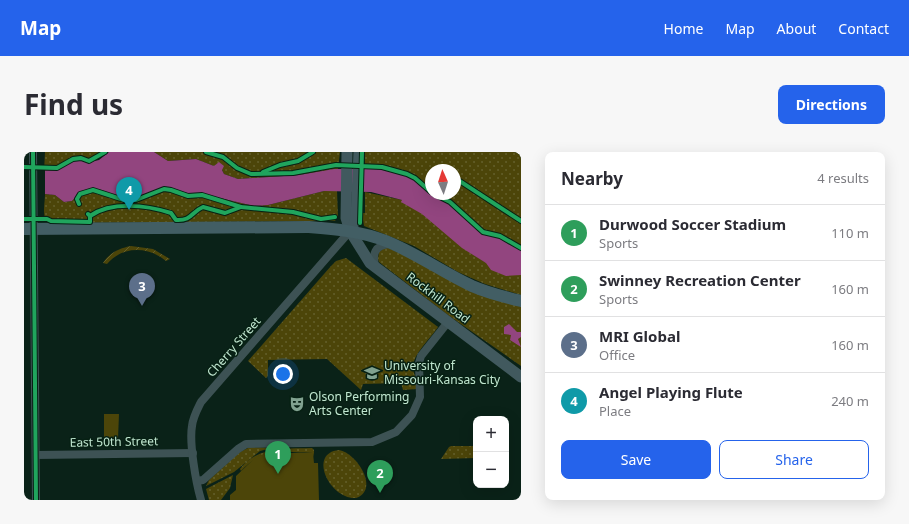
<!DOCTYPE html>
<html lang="en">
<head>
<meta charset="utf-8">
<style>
	body { margin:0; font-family:"Noto Sans",sans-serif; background:#f7f7f7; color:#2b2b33 }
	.controls { position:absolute; right:12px; bottom:12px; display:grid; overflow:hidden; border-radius:8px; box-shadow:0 4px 16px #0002 }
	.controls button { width:36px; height:36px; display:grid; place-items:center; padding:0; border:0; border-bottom:1px solid #e1e1e2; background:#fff; color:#2b2b33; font:20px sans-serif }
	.compass { position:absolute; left:401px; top:12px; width:36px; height:36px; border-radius:50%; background:#fff; box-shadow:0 4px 16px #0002; rotate:357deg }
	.you { position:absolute; left:259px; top:222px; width:14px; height:14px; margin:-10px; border:3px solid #fff; border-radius:50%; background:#1a73e8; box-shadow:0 0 0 6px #1a73e833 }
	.badge { display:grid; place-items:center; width:26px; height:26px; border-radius:50%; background:#2563eb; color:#fff; font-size:13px; font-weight:700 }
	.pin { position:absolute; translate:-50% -33px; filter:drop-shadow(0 1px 2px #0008) }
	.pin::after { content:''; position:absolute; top:21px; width:14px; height:12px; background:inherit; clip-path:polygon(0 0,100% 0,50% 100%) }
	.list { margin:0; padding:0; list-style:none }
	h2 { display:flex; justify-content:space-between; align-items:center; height:52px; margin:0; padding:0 16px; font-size:17px }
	h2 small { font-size:13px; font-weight:400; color:#7c7c81 }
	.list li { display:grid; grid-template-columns:26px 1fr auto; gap:12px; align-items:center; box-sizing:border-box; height:56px; padding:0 16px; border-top:1px solid #e1e1e2 }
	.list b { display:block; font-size:15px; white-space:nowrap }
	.list p { margin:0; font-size:13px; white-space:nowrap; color:#7c7c81 }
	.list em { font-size:13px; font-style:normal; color:#7c7c81 }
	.actions { display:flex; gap:8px; padding:12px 16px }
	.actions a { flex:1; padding:9px 0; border:1px solid #2563eb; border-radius:8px; text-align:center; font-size:14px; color:#2563eb }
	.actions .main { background:#2563eb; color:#fff }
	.map { position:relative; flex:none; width:497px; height:348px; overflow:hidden; border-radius:8px }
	header { display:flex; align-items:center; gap:24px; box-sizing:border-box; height:56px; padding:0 20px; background:#2563eb; color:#fff }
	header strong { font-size:19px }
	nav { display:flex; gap:22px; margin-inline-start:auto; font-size:14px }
	.intro { display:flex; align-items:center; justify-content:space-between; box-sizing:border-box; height:96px; padding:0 24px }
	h1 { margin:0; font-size:28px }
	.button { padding:10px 18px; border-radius:8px; background:#2563eb; color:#fff; font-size:14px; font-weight:700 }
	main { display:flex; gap:24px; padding:0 24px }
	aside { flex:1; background:#fff; border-radius:8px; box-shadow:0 4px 16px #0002 }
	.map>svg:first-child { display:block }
	.grass { fill:url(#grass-dots); fill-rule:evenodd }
	.garden { fill:url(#garden-furrows) }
	.pitch { fill:#4c4509 }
	.water { fill:#92457f }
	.pier { fill:#0a2218 }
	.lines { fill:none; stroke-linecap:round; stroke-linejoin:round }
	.minor { stroke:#3d5254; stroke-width:8 }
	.major { stroke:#41595e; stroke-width:11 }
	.highway { stroke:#425e64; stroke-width:12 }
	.cycleway-casing { stroke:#072114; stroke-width:6 }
	.cycleway { stroke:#20a55d; stroke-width:4 }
	.labels { text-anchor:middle; stroke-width:3; stroke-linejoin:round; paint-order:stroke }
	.street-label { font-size:12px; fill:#c1e7d0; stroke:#072114 }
	.poi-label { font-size:12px; fill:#c1e7d0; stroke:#072114; text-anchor:start }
</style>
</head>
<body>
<header>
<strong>Map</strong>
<nav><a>Home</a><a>Map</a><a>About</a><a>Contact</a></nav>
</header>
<div class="intro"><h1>Find us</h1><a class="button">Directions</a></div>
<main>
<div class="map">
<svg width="497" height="348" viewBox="0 0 497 348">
	<defs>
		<pattern id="grass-dots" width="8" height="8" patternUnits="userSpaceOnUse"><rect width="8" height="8" fill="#4c4509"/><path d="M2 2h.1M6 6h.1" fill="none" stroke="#64602c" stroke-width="1.8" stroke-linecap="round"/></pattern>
		<pattern id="garden-furrows" width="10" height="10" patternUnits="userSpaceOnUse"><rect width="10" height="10" fill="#4c4509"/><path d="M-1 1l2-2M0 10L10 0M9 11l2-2" fill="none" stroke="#64602c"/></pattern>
	</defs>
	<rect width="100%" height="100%" fill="#0a2218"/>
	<g class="grass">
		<path d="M21,0H85L70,9L50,8L31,18L20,19Z"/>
		<path d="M130,0H316L314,17L275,23L214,27L200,22L195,11L190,14L172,7L144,9Z"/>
		<path d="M341,0H497V98L454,79L430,55L404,41L384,23L357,17H341ZM407,18H431V42H407Z"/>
		<path d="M140,35L163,41L179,42L230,54L244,53L300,39H313L314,64L311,69H307L25,71C17,66 21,51 21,42L31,43L40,50L48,49C70,24 81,45 107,46C119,46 129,40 140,35Z"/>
		<path d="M341,40L378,48V50C414,66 436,101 474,116C481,119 488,122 497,123V143L461,132L434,120L390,94L340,74L338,61H341Z"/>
		<path d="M362,95L497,155V214L424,163L355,110L354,107L355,100Z"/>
		<path d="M322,106L414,175C407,186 389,202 389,215C389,223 394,226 393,237L379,238L377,231L339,232L337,238L303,207L244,208V224L242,226L224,209L307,114L312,109Z"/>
		<path d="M427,294H452V306L417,307L425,295Z"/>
		<path d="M226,295L248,296L236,299L210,320L182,334L185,328L216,300Z"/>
		<path d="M288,296L290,298V305L289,301C256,301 242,293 217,319L216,317C233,294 262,297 288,296Z"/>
		<path d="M315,298C333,301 356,338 332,346C306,348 283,301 315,298Z"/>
		<path d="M209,323L206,336L197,348H185L182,337Z"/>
	</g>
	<path class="garden" d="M107,94L129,97L146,107L142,109C124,94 98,94 83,112L79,111C85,101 96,96 107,94Z"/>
	<g class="pitch">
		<path d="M80,262H95L94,287H80Z"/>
		<path d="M248,299H264L266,301H289L290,311H294L295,348H206V343L212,338V324L232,305Z"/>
	</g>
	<g class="water">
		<path d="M85,0H130L144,9L172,7L190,14L195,10L200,14L198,18L200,22L214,27L275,23L310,17H357L378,22L392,28L404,41L424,50L454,79L461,83L472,84L497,97V123L482,124L467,118L462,111L438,96L398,62L377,50L378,48L347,40L300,39L244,53L230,54L179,42L163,41L140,35C129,40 119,46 107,46C81,46 70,23 48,49L40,50L31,43L21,42L0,19L31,18L51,8L66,10L75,8Z"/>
		<path d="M485,172L493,180H497V185L494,187L497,195L486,188L487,183L480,182V175Z"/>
	</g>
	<rect class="pier" x="0" y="17" width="21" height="27"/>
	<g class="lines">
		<g class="minor">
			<path d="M9,0L12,348"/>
			<path d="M352,116C347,102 351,93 366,92"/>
			<path d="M12,303L169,301"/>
			<path d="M173,329L179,328L214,297L222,292L348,290L372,280L388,263L396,245L395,211L397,204L424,170"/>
			<path d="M177,348C172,331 165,291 168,274C169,265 173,258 177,250L326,79"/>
		</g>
		<g class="major">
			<path d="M323,0L322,66L326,79L346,111L497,225"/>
			<path d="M326,79L332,67L335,0"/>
		</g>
		<path class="highway" d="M0,77L284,75C310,77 337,79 362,89C392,101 418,120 448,134C464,141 480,145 497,149"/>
		<defs>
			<g id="cycleway">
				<path d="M9,0L12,348"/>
				<path d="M182,0L199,5L213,16L227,22L269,21L312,13L358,15L383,22L391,26L407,40"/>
				<path d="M0,15L33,16L49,7L57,6L65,9L81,0"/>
				<path d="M239,20L256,13L274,9L289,0"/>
				<path d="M431,26L497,69"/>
				<path d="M410,42L426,50L459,80L476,84L497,96"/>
				<path d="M55,52L53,47L56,42L69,38L100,48H112L140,37L147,38L164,44L178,43L217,55L269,60L297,67L311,65"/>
				<path d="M66,64C88,49 122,53 147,61L152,68C168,69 167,60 179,55L201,61L217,55"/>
				<path d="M0,67H23L27,69L66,70V64L64,62"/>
				<path d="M336,71L338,0"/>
			</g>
		</defs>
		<use href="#cycleway" class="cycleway-casing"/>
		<use href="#cycleway" class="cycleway"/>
	</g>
	<defs>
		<symbol id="university-bare" viewBox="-9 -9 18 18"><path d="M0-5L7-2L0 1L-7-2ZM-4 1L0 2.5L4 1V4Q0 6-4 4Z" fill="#81a290" stroke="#072114" stroke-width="2.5" paint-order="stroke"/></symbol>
		<symbol id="theatre-bare" viewBox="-9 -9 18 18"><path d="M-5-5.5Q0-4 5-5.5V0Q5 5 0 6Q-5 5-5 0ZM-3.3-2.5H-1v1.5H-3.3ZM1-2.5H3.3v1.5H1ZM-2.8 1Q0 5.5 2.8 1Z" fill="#81a290" stroke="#072114" stroke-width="2.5" paint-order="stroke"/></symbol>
	</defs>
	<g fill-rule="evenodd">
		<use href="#university-bare" x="337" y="210" width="22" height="22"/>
		<use href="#theatre-bare" x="262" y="241" width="22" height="22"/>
	</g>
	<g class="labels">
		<g class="street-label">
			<text transform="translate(414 146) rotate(37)" y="4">Rockhill Road</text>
			<text transform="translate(210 195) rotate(-49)" y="4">Cherry Street</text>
			<text transform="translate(90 290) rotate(-1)" y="4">East 50th Street</text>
		</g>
		<g class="poi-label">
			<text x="360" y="218">University of<tspan x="360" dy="14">Missouri-Kansas City</tspan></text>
			<text x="285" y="249">Olson Performing<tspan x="285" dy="14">Arts Center</tspan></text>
		</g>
	</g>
</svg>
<div class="controls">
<button>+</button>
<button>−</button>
</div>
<svg class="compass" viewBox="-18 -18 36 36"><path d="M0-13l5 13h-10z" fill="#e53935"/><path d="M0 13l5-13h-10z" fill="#7c7c81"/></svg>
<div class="you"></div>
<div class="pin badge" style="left:254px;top:322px;background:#2e9e5b">1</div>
<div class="pin badge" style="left:356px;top:341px;background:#2e9e5b">2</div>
<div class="pin badge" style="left:118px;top:154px;background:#5c6f8a">3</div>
<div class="pin badge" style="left:105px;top:58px;background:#0f9aa8">4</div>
</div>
<aside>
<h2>Nearby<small>4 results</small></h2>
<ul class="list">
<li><span class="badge" style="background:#2e9e5b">1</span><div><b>Durwood Soccer Stadium</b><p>Sports</p></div><em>110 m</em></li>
<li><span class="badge" style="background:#2e9e5b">2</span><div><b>Swinney Recreation Center</b><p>Sports</p></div><em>160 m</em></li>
<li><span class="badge" style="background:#5c6f8a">3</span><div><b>MRI Global</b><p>Office</p></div><em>160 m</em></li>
<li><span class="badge" style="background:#0f9aa8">4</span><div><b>Angel Playing Flute</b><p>Place</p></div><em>240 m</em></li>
</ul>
<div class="actions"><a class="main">Save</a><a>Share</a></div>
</aside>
</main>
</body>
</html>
